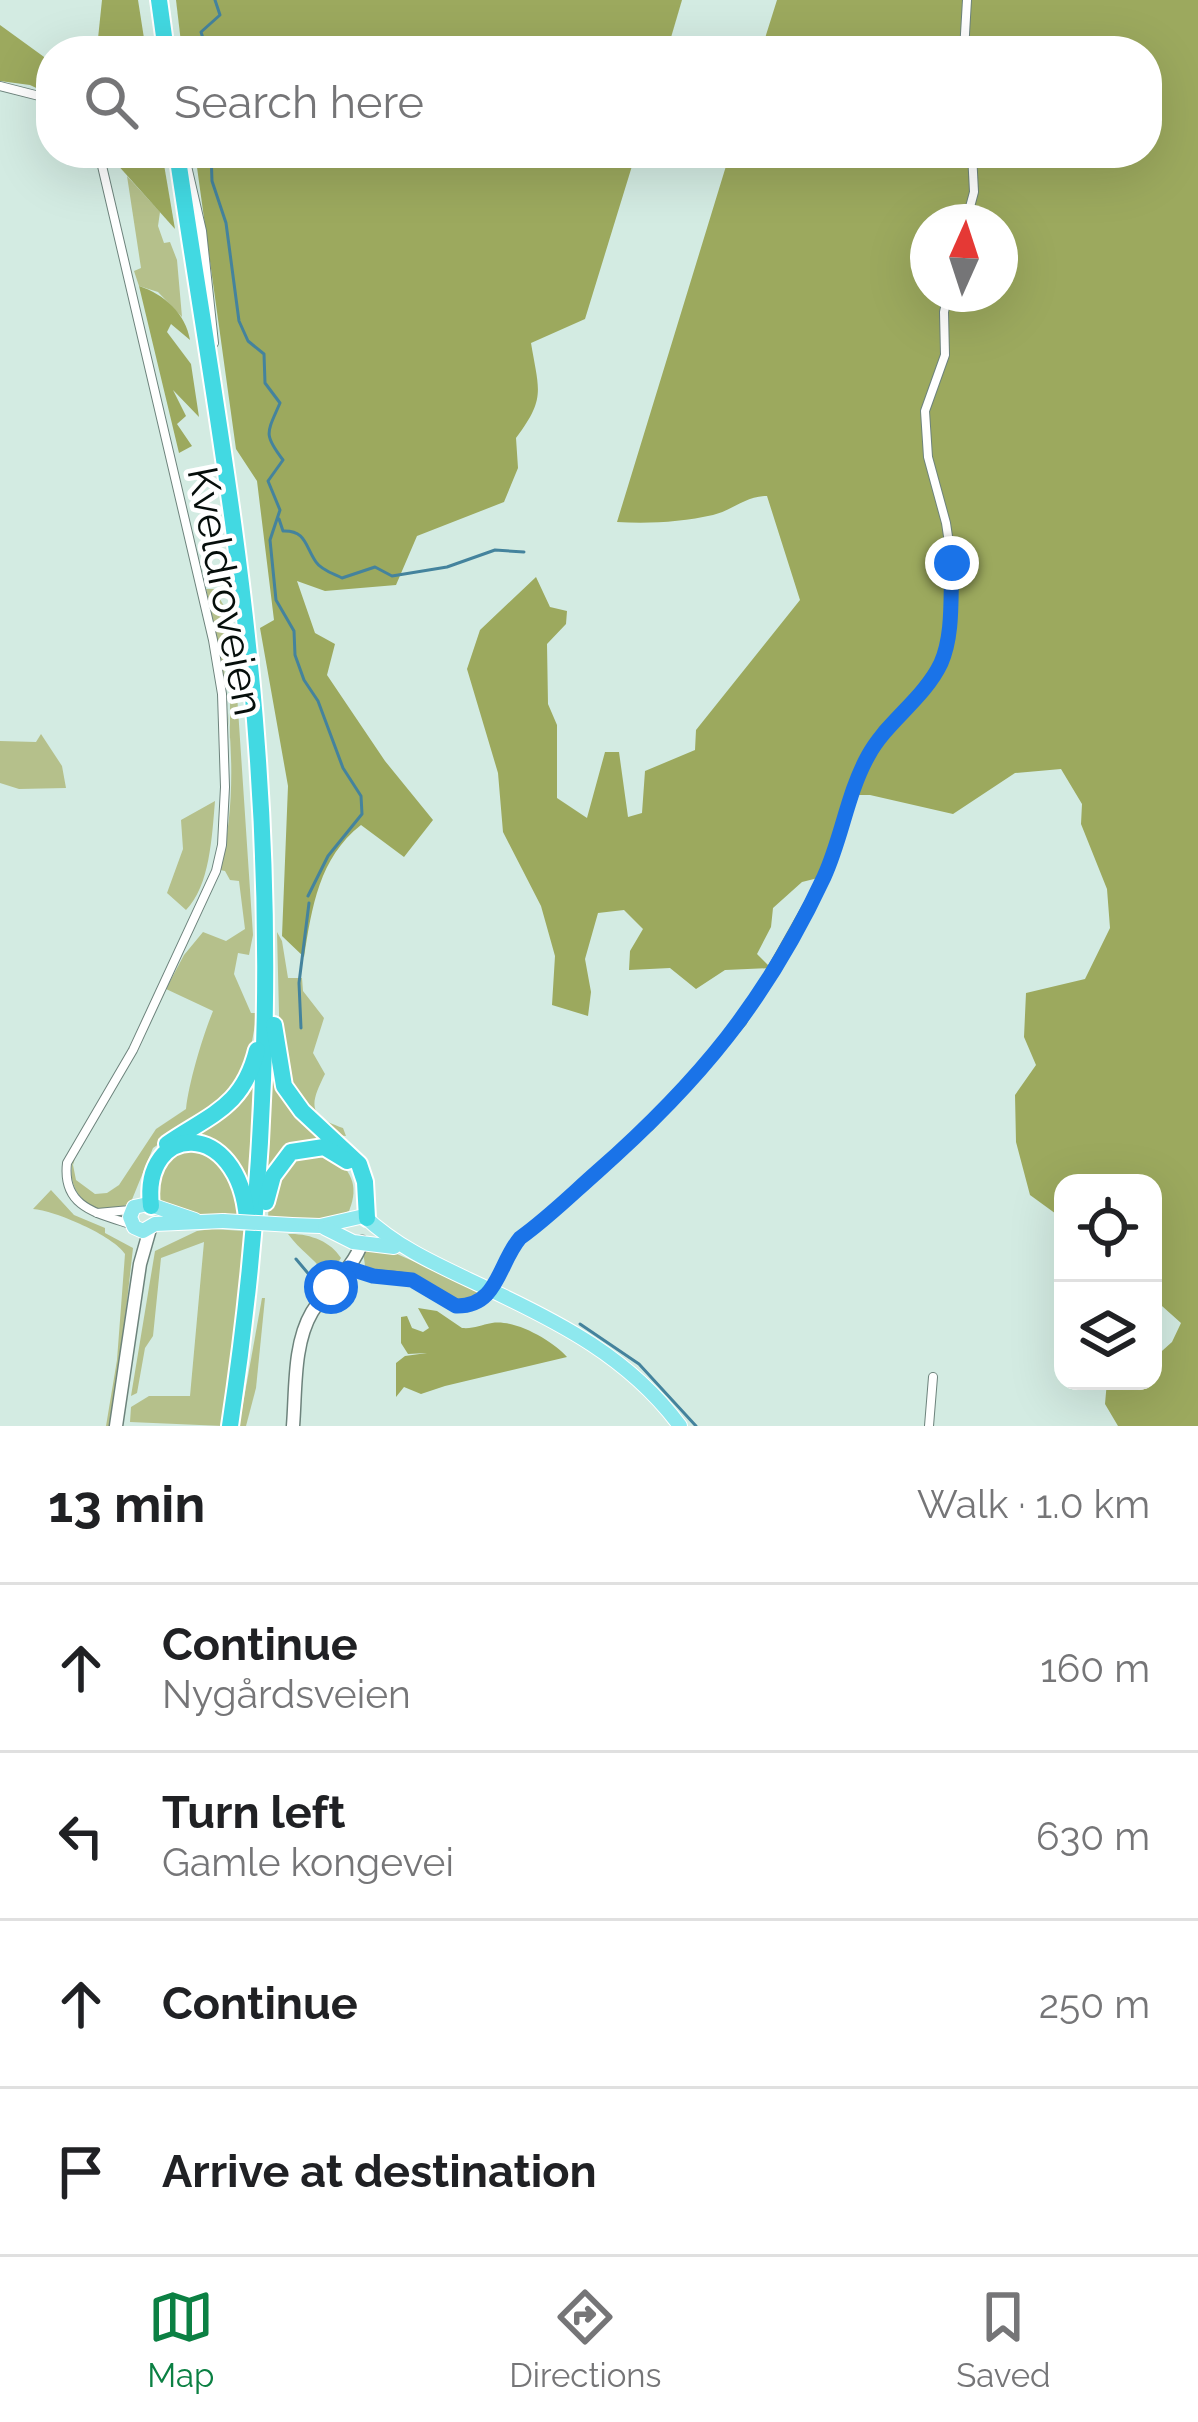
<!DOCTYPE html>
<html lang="en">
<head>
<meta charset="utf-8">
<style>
	body { margin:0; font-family:Raleway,sans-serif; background:#f6f6f6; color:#202124 }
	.controls { position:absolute; right:36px; bottom:36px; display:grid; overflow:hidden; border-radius:24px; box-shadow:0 12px 48px #0002 }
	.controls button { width:108px; height:108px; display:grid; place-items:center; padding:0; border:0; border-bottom:3px solid #e0e0e0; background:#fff; color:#202124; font:60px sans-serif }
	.compass { position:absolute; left:910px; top:204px; width:108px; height:108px; border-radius:50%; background:#fff; box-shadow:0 12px 48px #0002; rotate:3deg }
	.stop { position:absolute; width:36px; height:36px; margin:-27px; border:9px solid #1a73e8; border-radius:50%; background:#fff }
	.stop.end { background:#1a73e8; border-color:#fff; box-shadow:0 3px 12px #0008 }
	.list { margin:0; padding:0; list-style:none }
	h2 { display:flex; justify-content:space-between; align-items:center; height:156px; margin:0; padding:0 48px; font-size:51px }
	h2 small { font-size:39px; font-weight:400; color:#757577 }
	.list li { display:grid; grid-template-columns:78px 1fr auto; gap:36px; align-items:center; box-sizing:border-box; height:168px; padding:0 48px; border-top:3px solid #e0e0e0 }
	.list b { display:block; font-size:45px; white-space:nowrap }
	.list p { margin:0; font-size:39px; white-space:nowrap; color:#757577 }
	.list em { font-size:39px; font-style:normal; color:#757577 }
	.icon { flex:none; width:66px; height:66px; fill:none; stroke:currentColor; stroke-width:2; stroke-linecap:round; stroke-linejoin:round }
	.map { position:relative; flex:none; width:1198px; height:1426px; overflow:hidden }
	.search { position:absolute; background:#fff; box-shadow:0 12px 48px #0002; left:36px; right:36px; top:36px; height:132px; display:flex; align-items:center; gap:30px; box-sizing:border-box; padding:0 42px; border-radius:48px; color:#757577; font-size:45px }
	.sheet { height:828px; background:#fff }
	nav { display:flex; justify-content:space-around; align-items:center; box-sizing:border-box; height:168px; border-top:3px solid #e0e0e0; background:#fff; font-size:33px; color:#757577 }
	nav a { display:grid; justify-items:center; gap:6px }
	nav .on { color:#0b8043 }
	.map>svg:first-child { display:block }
	.green { fill:#b5c08b }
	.forest { fill:#9ca95e; fill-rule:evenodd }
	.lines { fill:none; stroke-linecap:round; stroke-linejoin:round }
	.stream { stroke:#44839d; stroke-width:3 }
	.street-casing { stroke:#6d837c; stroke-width:10 }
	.secondary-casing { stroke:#6d837c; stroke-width:15 }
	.primary-casing { stroke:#fff; stroke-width:16 }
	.highway-casing { stroke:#fff; stroke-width:20 }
	.street { stroke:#fff; stroke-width:8 }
	.secondary { stroke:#fff; stroke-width:12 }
	.primary { stroke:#8ee8ee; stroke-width:14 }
	.highway { stroke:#42d9e2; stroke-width:16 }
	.street-bridge-casing { stroke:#6d837c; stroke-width:10; stroke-linecap:butt }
	.primary-bridge-casing { stroke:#fff; stroke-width:16; stroke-linecap:butt }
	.street-bridge { stroke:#fff; stroke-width:8 }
	.primary-bridge { stroke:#8ee8ee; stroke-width:14 }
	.route { stroke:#1a73e8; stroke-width:15 }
	.labels { text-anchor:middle; stroke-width:9; stroke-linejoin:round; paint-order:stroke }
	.street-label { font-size:42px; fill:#060e0b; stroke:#fff }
</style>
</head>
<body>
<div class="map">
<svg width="1198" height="1426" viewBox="0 0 1198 1426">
	<rect width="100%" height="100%" fill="#d3ebe2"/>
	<g class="green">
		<path d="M127,176L160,212L158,226L164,243L170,242L177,260L182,317L158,292L139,286L134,271L141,268Z"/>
		<path d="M206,589H214L227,611L224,667L230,739V669L236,679L253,935L249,955L238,953L234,974L251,1013H257L247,1070L236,1091L153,1148L131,1202C95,1226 57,1188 77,1151L73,1165L76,1180L95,1194L107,1193L119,1185L156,1129L186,1109C189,1082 202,1038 213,1011L166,989L184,955L203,932L226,941L245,929L239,881L230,880L225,871L220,870C243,779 227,678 206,589Z"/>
		<path d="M41,734L62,766L66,788L19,789L0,783V741L36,742Z"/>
		<path d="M215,801C212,836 210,886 186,910L167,893L183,849L181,820Z"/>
		<path d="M277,932L282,941L288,978H302L303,991L324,1018L313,1053L325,1074C310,1104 307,1116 343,1128L346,1136L335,1135L294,1094L280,1054Z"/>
		<path d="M272,1048L275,1066L338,1144L313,1141L267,1181Z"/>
		<path d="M259,1052L252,1217L247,1189L192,1139Z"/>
		<path d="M196,1146L220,1154L245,1218C214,1215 170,1222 154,1191L164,1159Z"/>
		<path d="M329,1152C350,1170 360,1184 349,1211L330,1219L268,1218L269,1200L294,1155Z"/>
		<path d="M51,1190L74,1215L105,1228V1233L133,1248L113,1426H106L117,1360L125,1254C114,1236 54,1210 33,1209Z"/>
		<path d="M212,1229L244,1231L239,1309L223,1426L130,1422L131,1407L149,1396H190L204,1242L161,1258L153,1336L145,1348L137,1393L131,1396L155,1251L197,1231Z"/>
		<path d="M288,1234C308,1233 331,1241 341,1258L328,1278C316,1259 302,1253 288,1234Z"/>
		<path d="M381,1247L479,1290L476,1300H450L413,1276L366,1273L363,1251Z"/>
		<path d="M262,1298H265L256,1388L246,1426H239Z"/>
	</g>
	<g class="forest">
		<path d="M102,0H138L146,51H87L97,48Z"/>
		<path d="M176,0H682L667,51H182Z"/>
		<path d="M777,0H1198V1426H1118L1105,1404L1107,1381H1153V1359L1172,1342L1181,1323L1153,1298V1183H1063V1219L1030,1195L1016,1142L1015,1095L1036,1065L1024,1037L1026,993L1085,979L1110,928L1107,889L1081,824L1082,804L1061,769L1015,773L953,814L870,795H847L826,876L802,882L773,908L771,927L757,954L771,968L725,970L696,989L670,968L629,970L630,951L643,929L624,910L598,913L585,959L591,992L588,1016L552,1005L555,956L541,906L503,832L498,773L467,669L480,630L536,577L550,607L567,611L566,624L547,644L548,704L557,725V798L587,818L605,752H619L628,817L642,813L645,771L695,750L696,730L800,600L767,496C746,496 733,510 713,515C682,522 649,524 617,522L730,153H1147V51H761ZM928,222H1000V294H928Z"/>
		<path d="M0,25L51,62V95L30,85L0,81Z"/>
		<path d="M107,153H162L175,229Z"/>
		<path d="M195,153H636L585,319L531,343C539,391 546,398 516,438L518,468L504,502L417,536L396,585L325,591L297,581L315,633L335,644L327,675L385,761L433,820L404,857L361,825C319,858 312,907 304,957L282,936L288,786L260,628L274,620L257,481L236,449Z"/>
		<path d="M139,286C164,294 186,314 190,340L171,324L167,332L191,364L199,417L173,390L186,416L177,424L192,446L179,453Z"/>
		<path d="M418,1308L437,1311L462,1328C474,1329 480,1325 492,1323C515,1319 553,1341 567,1357L445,1386L421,1394L404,1387L396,1397V1363L405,1356L427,1353L408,1354L401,1343V1317L407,1316L412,1328L423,1332L429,1328Z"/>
	</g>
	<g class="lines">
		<g class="stream">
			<path d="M207,51L201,32L220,15L215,0"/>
			<path d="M211,153L212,181L226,223L239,321L248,341L264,354L265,383L280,403C267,433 263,434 283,460L268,481L280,510L270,540L276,600L294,631L295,655L304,680L318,701L343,768L361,796L362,814L328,856L308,896"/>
			<path d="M279,519L283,531C306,530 305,546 316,562C321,570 334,574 342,578L375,567L392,576L447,567L495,550L524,552"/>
			<path d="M301,1028L299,983L309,903"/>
			<path d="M296,1259L317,1284"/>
			<path d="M580,1324L639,1364L696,1426"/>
		</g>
		<defs>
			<g id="street">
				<path d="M964,51L967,0"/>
				<path d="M0,86L51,99"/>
				<path d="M99,153L213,640L222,694L225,787L222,845L216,871L133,1050L67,1163C62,1207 96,1213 130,1224"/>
				<path d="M184,153L202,231L214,343"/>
				<path d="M966,222L974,192L972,153"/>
				<path d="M97,1213L130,1210"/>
				<path d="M347,1268C367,1277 383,1273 403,1277C431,1283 443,1309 473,1304"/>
				<path d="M500,1269L520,1238L650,1126L742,1022L826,873L866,759L883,730L906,709L940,664L949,629L952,563L946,523L928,457L925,411L945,355L944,312L948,294"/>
				<path d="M929,1426L933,1377"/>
			</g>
			<g id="secondary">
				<path d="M116,1426L140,1264L150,1229"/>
				<path d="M293,1426C296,1390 293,1344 312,1312C327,1287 353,1270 362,1242"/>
			</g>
			<g id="primary">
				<path d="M195,1220L148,1204L134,1207L130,1217L134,1227L143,1231L155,1224L223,1221"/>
				<path d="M292,1225L320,1226L364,1216C399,1249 440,1266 484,1287C559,1322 630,1358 680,1426"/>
				<path d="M325,1228L353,1242L394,1247"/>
			</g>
			<g id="highway">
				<path d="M159,0L166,51"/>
				<path d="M177,153C206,350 243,548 257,747C274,973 264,1202 230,1426"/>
				<path d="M274,1025L284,1086L302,1111L359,1164L365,1182L367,1218"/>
				<path d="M167,1144C211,1114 243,1107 257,1050"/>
				<path d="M266,1202L273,1176L291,1152L324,1147L347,1161"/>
				<path d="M151,1206C141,1122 239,1117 247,1219"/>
			</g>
		</defs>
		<use href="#street" class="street-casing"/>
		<use href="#secondary" class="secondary-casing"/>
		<use href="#primary" class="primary-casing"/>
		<use href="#highway" class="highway-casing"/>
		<use href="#street" class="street"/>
		<use href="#secondary" class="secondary"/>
		<use href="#primary" class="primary"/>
		<use href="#highway" class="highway"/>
		<defs>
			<path id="street-bridge" d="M473,1304L491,1292L500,1269"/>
			<path id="primary-bridge" d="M223,1221L292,1225"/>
		</defs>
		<use href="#street-bridge" class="street-bridge-casing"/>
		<use href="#primary-bridge" class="primary-bridge-casing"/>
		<use href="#street-bridge" class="street-bridge"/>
		<use href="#primary-bridge" class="primary-bridge"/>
	</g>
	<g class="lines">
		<path class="route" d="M331,1287L348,1268L373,1276L412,1280L456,1306C498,1307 498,1264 520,1238C548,1218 572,1194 597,1172C699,1082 766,1001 824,877C842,838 847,794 868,756C886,722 924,699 941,663C954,633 950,595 952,563"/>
	</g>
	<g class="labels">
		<g class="street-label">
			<text transform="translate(226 591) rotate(79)" y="15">Kveldroveien</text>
		</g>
	</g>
</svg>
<div class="controls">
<button><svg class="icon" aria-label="locate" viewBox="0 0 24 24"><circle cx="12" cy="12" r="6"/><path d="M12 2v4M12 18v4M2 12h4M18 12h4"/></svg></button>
<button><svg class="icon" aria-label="layers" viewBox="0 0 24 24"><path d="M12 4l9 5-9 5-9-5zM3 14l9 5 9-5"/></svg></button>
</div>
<svg class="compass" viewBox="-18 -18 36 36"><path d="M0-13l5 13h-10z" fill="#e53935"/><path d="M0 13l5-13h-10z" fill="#757577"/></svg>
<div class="stop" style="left:331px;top:1287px"></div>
<div class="stop end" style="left:952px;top:563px"></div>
<div class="search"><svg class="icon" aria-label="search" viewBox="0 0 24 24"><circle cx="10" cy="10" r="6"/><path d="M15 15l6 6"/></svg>Search here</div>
</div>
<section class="sheet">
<h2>13 min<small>Walk · 1.0 km</small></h2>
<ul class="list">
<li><svg class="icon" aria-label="ahead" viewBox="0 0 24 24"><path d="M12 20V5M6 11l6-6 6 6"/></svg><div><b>Continue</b><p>Nygårdsveien</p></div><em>160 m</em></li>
<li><svg class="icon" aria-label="left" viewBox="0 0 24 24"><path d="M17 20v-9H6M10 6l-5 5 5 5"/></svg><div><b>Turn left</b><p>Gamle kongevei</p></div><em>630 m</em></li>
<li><svg class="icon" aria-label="ahead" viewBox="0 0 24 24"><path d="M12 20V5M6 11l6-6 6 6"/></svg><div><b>Continue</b></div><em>250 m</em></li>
<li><svg class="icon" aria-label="arrive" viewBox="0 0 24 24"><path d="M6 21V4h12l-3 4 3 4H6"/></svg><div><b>Arrive at destination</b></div></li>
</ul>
</section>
<nav>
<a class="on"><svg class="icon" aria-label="map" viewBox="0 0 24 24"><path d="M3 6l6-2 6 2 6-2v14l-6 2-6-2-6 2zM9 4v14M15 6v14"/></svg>Map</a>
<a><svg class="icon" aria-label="directions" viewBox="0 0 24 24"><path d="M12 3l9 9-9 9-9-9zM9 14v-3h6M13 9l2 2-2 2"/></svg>Directions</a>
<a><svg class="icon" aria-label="saved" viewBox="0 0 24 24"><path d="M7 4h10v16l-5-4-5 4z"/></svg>Saved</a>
</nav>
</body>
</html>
